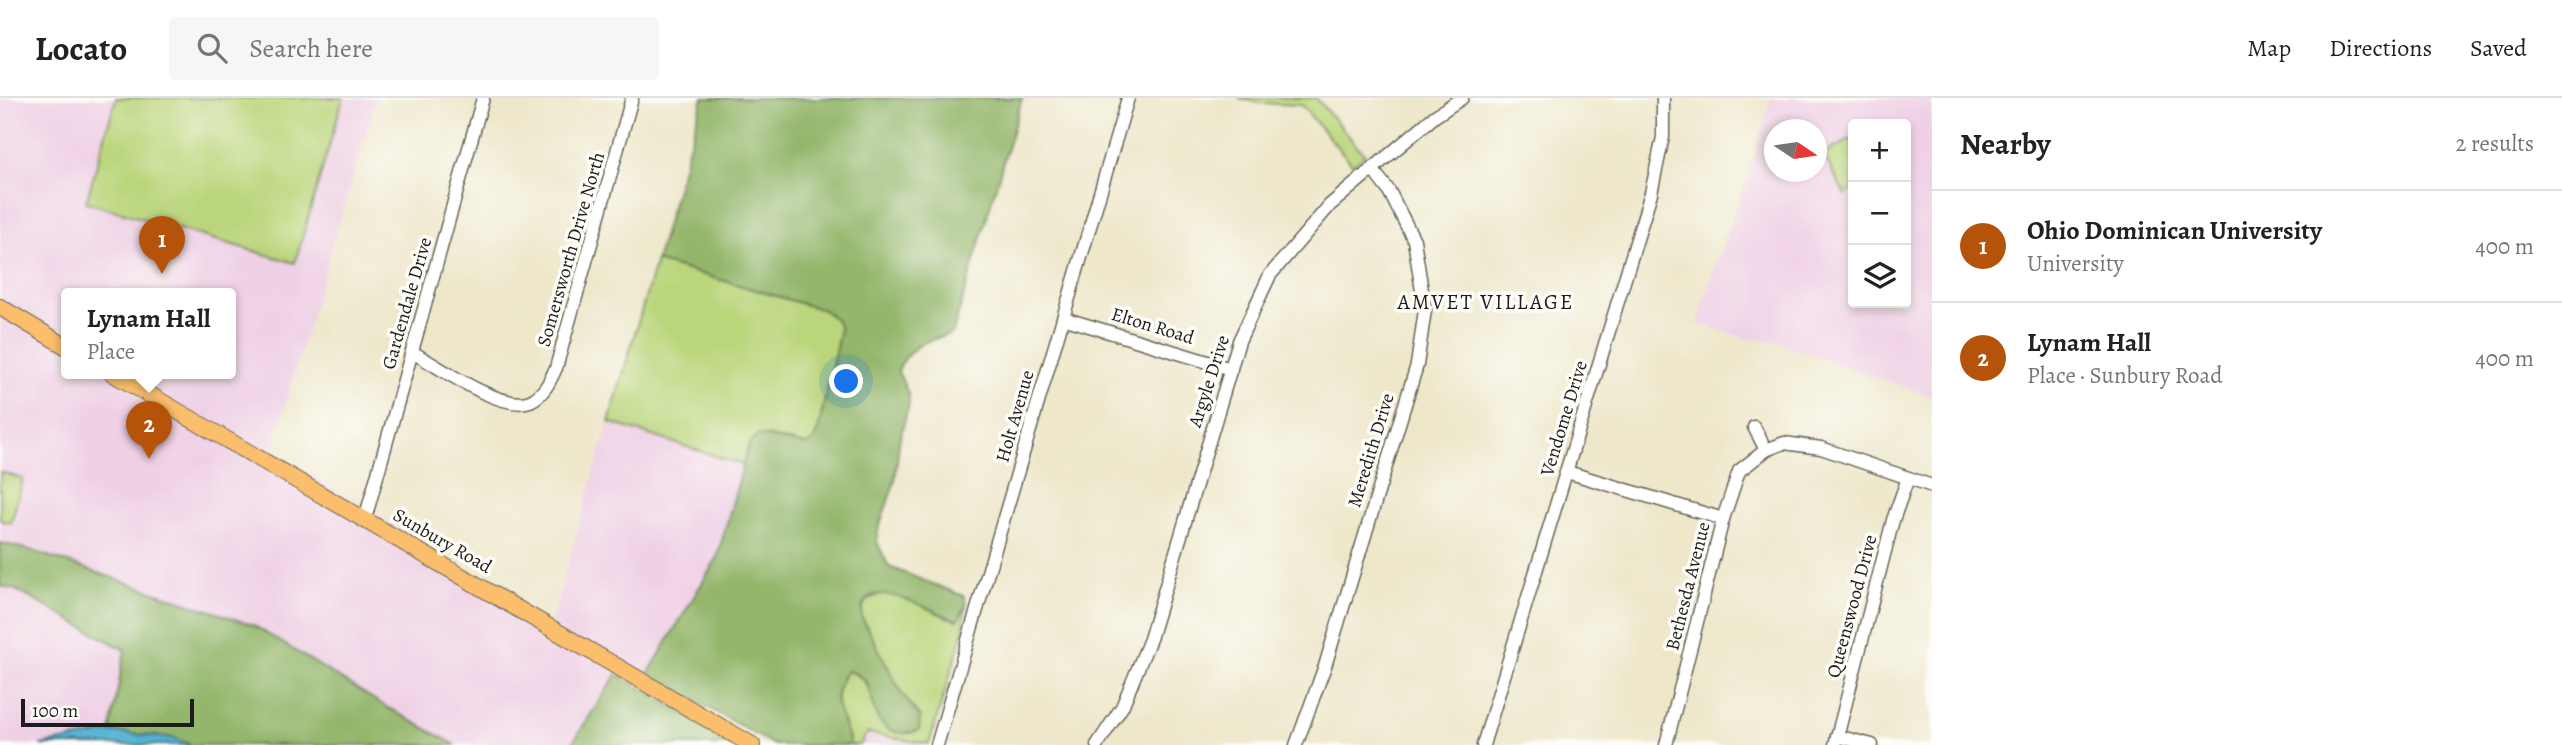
<!DOCTYPE html>
<html lang="en">
<head>
<meta charset="utf-8">
<style>
	body { margin:0; font-family:Alegreya,serif; background:#f6f6f6; color:#222 }
	.controls { position:absolute; right:21px; top:21px; display:grid; overflow:hidden; border-radius:7px; box-shadow:0 4px 10px #0003 }
	.controls button { width:63px; height:63px; display:grid; place-items:center; padding:0; border:0; border-bottom:2px solid #e0e0e0; background:#fff; color:#222; font:35px sans-serif }
	.compass { position:absolute; left:1764px; top:21px; width:63px; height:63px; border-radius:50%; background:#fff; box-shadow:0 4px 10px #0003; rotate:103deg }
	.scale { position:absolute; left:21px; bottom:18px; width:173px; box-sizing:border-box; padding-left:7px; border:4px solid #1c1c1c; border-top:0; font-size:19px; line-height:24px; white-space:nowrap; color:#1c1c1c; -webkit-text-stroke:5px #fdfcf7; paint-order:stroke }
	.you { position:absolute; left:847px; top:284px; width:24px; height:24px; margin:-18px; border:5px solid #fff; border-radius:50%; background:#1a73e8; box-shadow:0 0 0 10px #1a73e833 }
	.badge { display:grid; place-items:center; width:46px; height:46px; border-radius:50%; background:#b45309; color:#fff; font-size:23px; font-weight:700 }
	.pin { position:absolute; translate:-50% -58px; filter:drop-shadow(0 2px 4px #0008) }
	.pin::after { content:''; position:absolute; top:37px; width:24px; height:21px; background:inherit; clip-path:polygon(0 0,100% 0,50% 100%) }
	.popup { position:absolute; left:61px; top:190px; width:175px; height:91px; box-sizing:border-box; display:grid; place-content:center; border-radius:7px; background:#fff; filter:drop-shadow(0 2px 5px #0005); font-size:23px; white-space:nowrap; color:#767676 }
	.popup b { font-size:26px; color:#222 }
	.popup::after { content:''; position:absolute; left:50%; top:100%; margin-left:-14px; border:14px solid transparent; border-top-color:#fff }
	.list { margin:0; padding:0; list-style:none }
	h2 { display:flex; justify-content:space-between; align-items:center; height:91px; margin:0; padding:0 28px; font-size:30px }
	h2 small { font-size:23px; font-weight:400; color:#767676 }
	.list li { display:grid; grid-template-columns:46px 1fr auto; gap:21px; align-items:center; box-sizing:border-box; height:112px; padding:0 28px; border-top:2px solid #e0e0e0 }
	.list b { display:block; font-size:26px; white-space:nowrap }
	.list p { margin:0; font-size:23px; white-space:nowrap; color:#767676 }
	.list em { font-size:23px; font-style:normal; color:#767676 }
	.icon { flex:none; width:38px; height:38px; fill:none; stroke:currentColor; stroke-width:2; stroke-linecap:round; stroke-linejoin:round }
	.map { position:relative; flex:none; width:1932px; height:647px; overflow:hidden }
	header { display:flex; align-items:center; gap:42px; box-sizing:border-box; height:98px; padding:0 35px; background:#fff; border-bottom:2px solid #e0e0e0 }
	header strong { font-size:33px }
	nav { display:flex; gap:38px; margin-inline-start:auto; font-size:24px }
	.search { width:490px; height:63px; background:#f6f6f6; display:flex; align-items:center; gap:18px; box-sizing:border-box; padding:0 24px; border-radius:7px; color:#767676; font-size:26px }
	main { display:flex }
	aside { flex:1; background:#fff }
	.map>svg:first-child { display:block }
	.built { fill:#efd0e5; fill-rule:evenodd }
	.green { fill:#bad57a; stroke:#6b784b; stroke-width:2 }
	.forest { fill:#93b66a; stroke:#586943; stroke-width:2 }
	.water { fill:#53b1d2; stroke:#386677; stroke-width:2 }
	.lines { fill:none; stroke-linecap:round; stroke-linejoin:round }
	.minor-casing { stroke:#666359; stroke-width:15 }
	.major-casing { stroke:#666359; stroke-width:18 }
	.minor { stroke:#fff; stroke-width:12 }
	.major { stroke:#fabe6d; stroke-width:16 }
	.labels { text-anchor:middle; stroke-width:7; stroke-linejoin:round; paint-order:stroke }
	.street-label { font-size:19px; fill:#1c1c1c; stroke:#fdfcf7 }
	.neighbourhood-label { font-size:21px; letter-spacing:2px; fill:#1c1c1c; stroke:#fdfcf7 }
</style>
</head>
<body>
<header>
<strong>Locato</strong>
<div class="search"><svg class="icon" aria-label="search" viewBox="0 0 24 24"><circle cx="10" cy="10" r="6"/><path d="M15 15l6 6"/></svg>Search here</div>
<nav><a>Map</a><a>Directions</a><a>Saved</a></nav>
</header>
<main>
<div class="map">
<svg width="1932" height="647" viewBox="0 0 1932 647">
	<rect width="100%" height="100%" fill="#fdfcf7"/>
	<filter id="ink" filterUnits="userSpaceOnUse"><feTurbulence type="fractalNoise" baseFrequency=".0143" numOctaves="2"/><feDisplacementMap in="SourceGraphic" scale="14" xChannelSelector="R" yChannelSelector="G"/><feConvolveMatrix kernelMatrix="1 2 1 2 8 2 1 2 1" color-interpolation-filters="sRGB"/></filter>
	<filter id="wash" filterUnits="userSpaceOnUse"><feTurbulence type="fractalNoise" baseFrequency=".00686" numOctaves="4" result="noise"/><feDisplacementMap in="SourceGraphic" scale="28" xChannelSelector="R" yChannelSelector="G"/><feGaussianBlur stdDeviation="1.57" result="paint"/><feColorMatrix in="noise" values="0 0 0 0 0 0 0 0 0 0 0 0 0 0 0 0 0 1.4 0 .05"/><feComposite in="paint" operator="in"/></filter>
	<g filter="url(#wash)">
		<rect width="100%" height="100%" fill="#eee7ca"/>
		<g class="built">
			<path d="M0,0H376L272,352L550,526L609,324L743,367L717,460L648,576L620,570L571,647H456L388,610L30,452L0,445ZM67,195H231V275H67Z"/>
			<path d="M1771,0H1932V299L1779,245L1746,240L1698,226L1711,177L1747,81ZM1853,26H1906V205H1853ZM1774,32H1816V74H1774Z"/>
			<path d="M0,488L16,492L125,552L110,634L40,647H0Z"/>
			<path d="M867,635L929,646L931,647H860Z"/>
		</g>
		<g class="green">
			<path d="M116,0H343L295,165L86,104Z"/>
			<path d="M1239,0H1316L1365,57L1353,67L1301,7L1257,5Z"/>
			<path d="M1853,40V92L1845,97L1823,56Z"/>
			<path d="M656,163L824,212L837,223L840,231L818,333L813,343L806,347L767,338L749,346L743,367L609,324Z"/>
			<path d="M0,374L23,381L11,425L0,422Z"/>
			<path d="M882,495L904,499L946,519L958,522L966,507L963,535L929,646L867,635L860,647H850C845,615 825,608 847,573C870,578 872,602 879,622L920,619L902,596L862,520C861,504 868,501 882,495Z"/>
		</g>
		<g class="forest">
			<path d="M703,0H1022L953,234C944,240 935,240 925,244C914,249 901,262 898,274L909,297V306L899,344L895,383L878,432L877,444L889,469L964,498L966,507L958,522C937,517 857,468 862,520L902,596L920,619L919,632C906,638 888,636 879,622C871,611 872,595 866,584C861,577 855,575 847,573C824,606 845,616 850,647H774L648,576L717,460L749,346L758,337L806,347L813,343L818,333L840,231L837,223L824,212L656,163Z"/>
			<path d="M0,445L30,452L253,527L388,610L456,647H191L174,640L110,634L125,552L16,492L0,488Z"/>
			<path d="M617,576L737,647H571Z"/>
		</g>
		<path class="water" d="M110,634L174,640L191,647H40Z"/>
	</g>
	<g filter="url(#ink)">
		<g class="lines">
			<defs>
				<g id="minor">
					<path d="M1063,220L1231,271"/>
					<path d="M412,254C438,268 501,314 530,303C544,297 550,283 556,270L632,0"/>
					<path d="M1754,329L1766,352"/>
					<path d="M1567,374L1723,421"/>
					<path d="M365,421L483,0"/>
					<path d="M1837,638L1872,647"/>
					<path d="M937,647L1128,0"/>
					<path d="M1097,647L1122,609L1150,541L1239,243L1270,177L1330,107L1435,18L1462,0"/>
					<path d="M1296,647L1325,568L1417,267L1425,212L1414,142L1389,93L1372,71"/>
					<path d="M1483,647L1651,95L1663,39V0"/>
					<path d="M1666,647L1723,421L1739,373L1766,352L1784,345L1821,350L1932,388"/>
					<path d="M1835,647L1893,422L1908,380"/>
				</g>
				<g id="major">
					<path d="M0,209L67,249"/>
					<path d="M112,275L752,647"/>
				</g>
			</defs>
			<use href="#minor" class="minor-casing"/>
			<use href="#major" class="major-casing"/>
			<use href="#minor" class="minor"/>
			<use href="#major" class="major"/>
		</g>
	</g>
	<g class="labels">
		<g class="street-label">
			<text transform="translate(570 151) rotate(-74)" y="7">Somersworth Drive North</text>
			<text transform="translate(406 205) rotate(-74)" y="7">Gardendale Drive</text>
			<text transform="translate(1153 227) rotate(17)" y="7">Elton Road</text>
			<text transform="translate(1208 283) rotate(-72)" y="7">Argyle Drive</text>
			<text transform="translate(1014 318) rotate(-74)" y="7">Holt Avenue</text>
			<text transform="translate(1563 320) rotate(-73)" y="7">Vendome Drive</text>
			<text transform="translate(1370 352) rotate(-73)" y="7">Meredith Drive</text>
			<text transform="translate(443 442) rotate(30)" y="7">Sunbury Road</text>
			<text transform="translate(1687 488) rotate(-76)" y="7">Bethesda Avenue</text>
			<text transform="translate(1851 508) rotate(-75)" y="7">Queenswood Drive</text>
		</g>
		<g class="neighbourhood-label">
			<text x="1486" y="211">AMVET VILLAGE</text>
		</g>
	</g>
</svg>
<div class="controls">
<button>+</button>
<button>−</button>
<button><svg class="icon" aria-label="layers" viewBox="0 0 24 24"><path d="M12 4l9 5-9 5-9-5zM3 14l9 5 9-5"/></svg></button>
</div>
<svg class="compass" viewBox="-18 -18 36 36"><path d="M0-13l5 13h-10z" fill="#e53935"/><path d="M0 13l5-13h-10z" fill="#767676"/></svg>
<div class="scale">100 m</div>
<div class="you"></div>
<div class="pin badge" style="left:162px;top:176px">1</div>
<div class="pin badge" style="left:149px;top:361px">2</div>
<div class="popup"><b>Lynam Hall</b>Place</div>
</div>
<aside>
<h2>Nearby<small>2 results</small></h2>
<ul class="list">
<li><span class="badge">1</span><div><b>Ohio Dominican University</b><p>University</p></div><em>400 m</em></li>
<li><span class="badge">2</span><div><b>Lynam Hall</b><p>Place · Sunbury Road</p></div><em>400 m</em></li>
</ul>
</aside>
</main>
</body>
</html>
